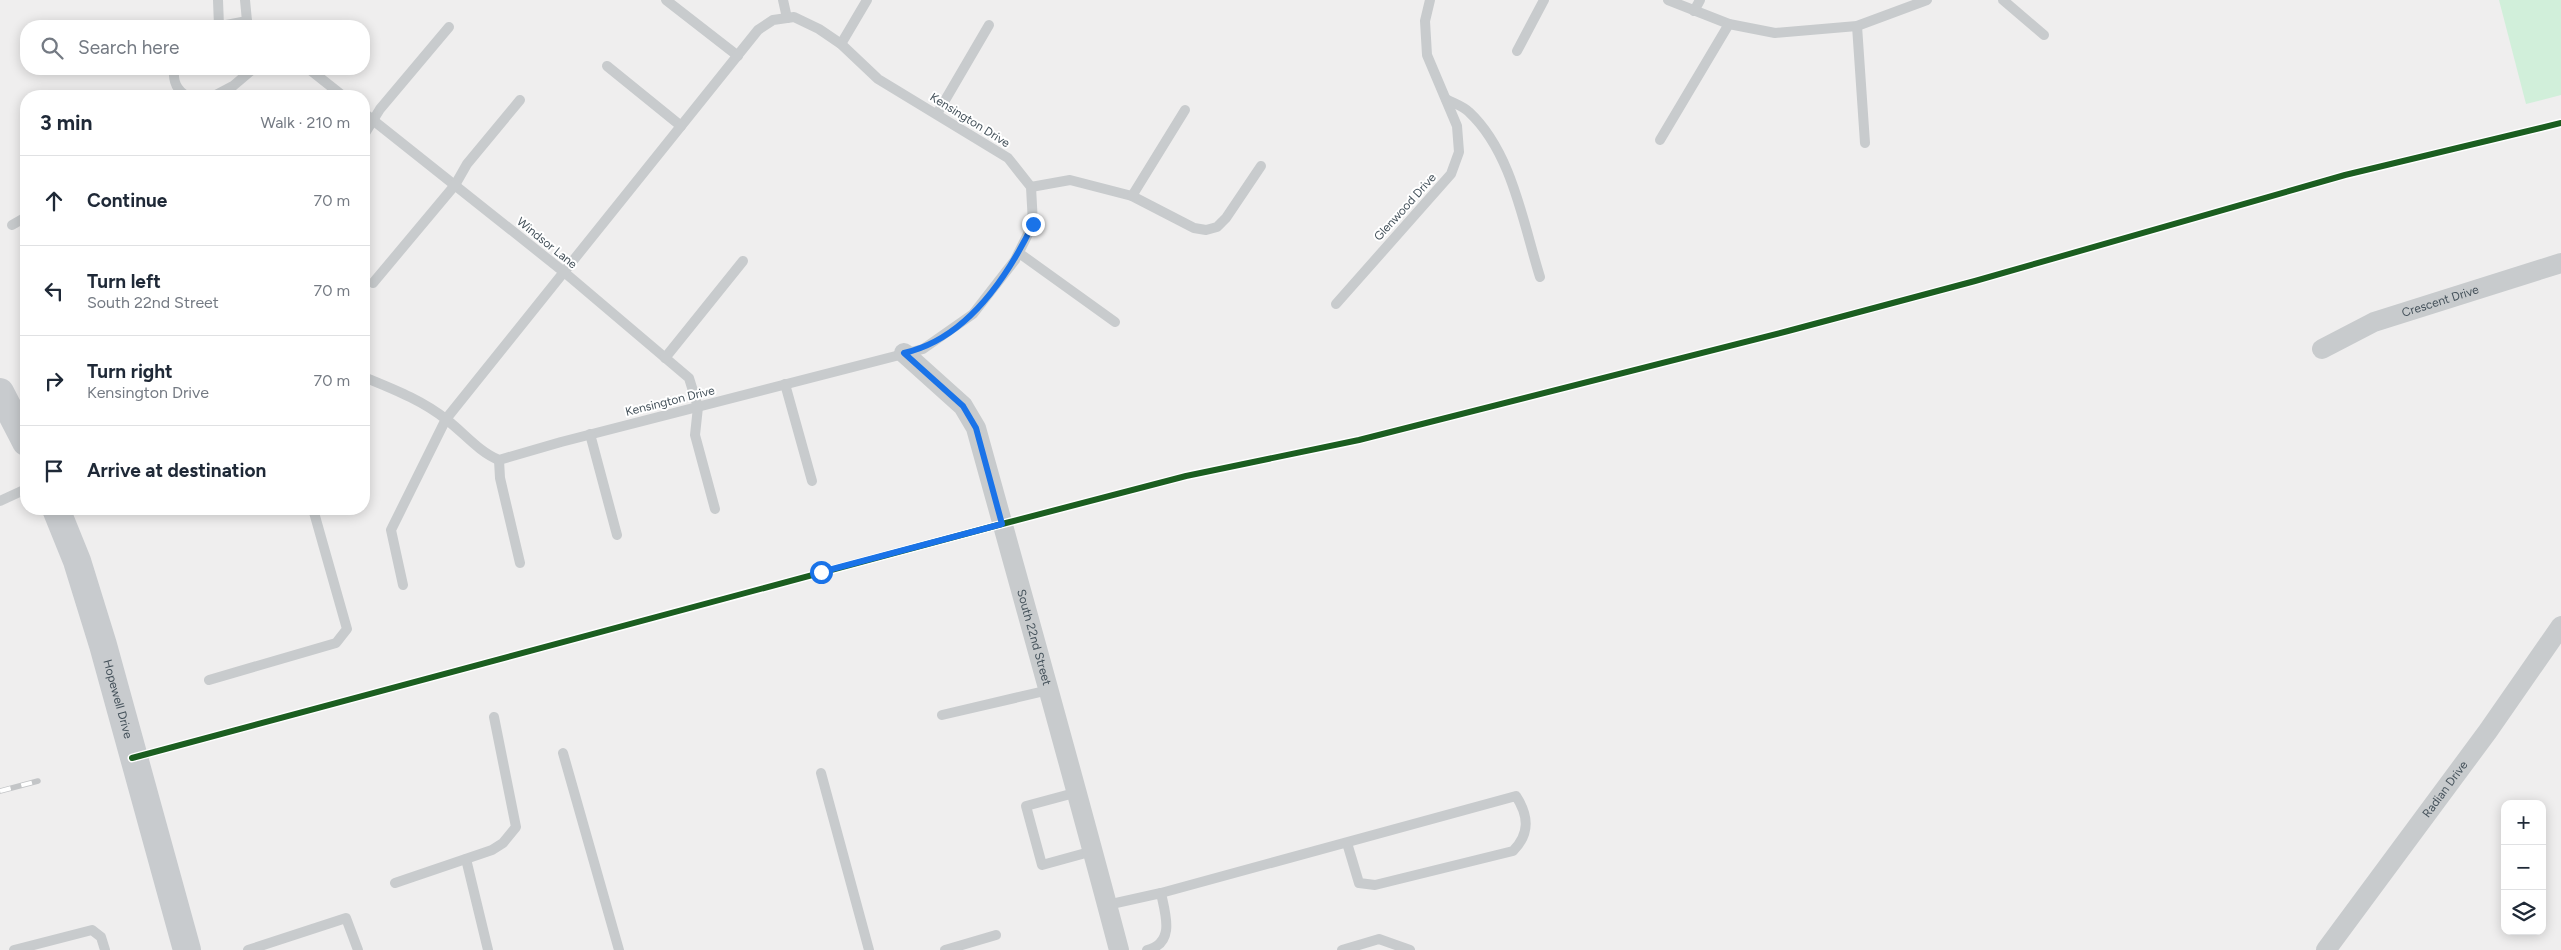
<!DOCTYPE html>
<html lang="en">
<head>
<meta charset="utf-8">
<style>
	body { margin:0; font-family:Figtree,sans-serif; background:#f2f2f3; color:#1f2937 }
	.controls { position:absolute; right:15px; bottom:15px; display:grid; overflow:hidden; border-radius:10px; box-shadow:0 2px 12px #0003 }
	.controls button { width:45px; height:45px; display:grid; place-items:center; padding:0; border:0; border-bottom:1px solid #e0e1e3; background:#fff; color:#1f2937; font:25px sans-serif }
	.stop { position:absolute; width:15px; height:15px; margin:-11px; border:4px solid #1a73e8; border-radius:50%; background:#fff }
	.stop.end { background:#1a73e8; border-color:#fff; box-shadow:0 1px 5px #0008 }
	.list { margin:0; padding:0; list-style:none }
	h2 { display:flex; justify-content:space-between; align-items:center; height:65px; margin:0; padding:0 20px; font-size:21px }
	h2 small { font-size:16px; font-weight:400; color:#747a83 }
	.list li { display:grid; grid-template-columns:32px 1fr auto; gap:15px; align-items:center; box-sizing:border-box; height:90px; padding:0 20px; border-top:1px solid #e0e1e3 }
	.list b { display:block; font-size:19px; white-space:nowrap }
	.list p { margin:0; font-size:16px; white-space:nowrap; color:#747a83 }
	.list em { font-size:16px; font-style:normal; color:#747a83 }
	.icon { flex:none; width:28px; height:28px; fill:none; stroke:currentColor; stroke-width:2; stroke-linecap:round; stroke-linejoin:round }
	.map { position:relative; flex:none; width:2561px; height:950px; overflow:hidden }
	.search { position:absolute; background:#fff; box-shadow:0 2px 12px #0003; left:20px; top:20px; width:350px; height:55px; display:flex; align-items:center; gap:12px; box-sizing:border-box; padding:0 18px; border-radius:20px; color:#747a83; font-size:19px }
	.panel { position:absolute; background:#fff; box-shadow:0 2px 12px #0003; left:20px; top:90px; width:350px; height:425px; border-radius:20px }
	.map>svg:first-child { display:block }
	.green { fill:#d1efda }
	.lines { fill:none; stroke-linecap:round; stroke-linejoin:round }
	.service { stroke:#c8cbcd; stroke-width:10 }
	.minor { stroke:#c8cbcd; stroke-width:20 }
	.secondary { stroke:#c8cbce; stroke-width:28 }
	.rail-casing { stroke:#c3c5c7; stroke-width:5.5 }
	.rail { stroke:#fff; stroke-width:4; stroke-dasharray:11; stroke-linecap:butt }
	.cycleway-casing { stroke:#fff; stroke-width:9 }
	.cycleway { stroke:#1b5e20; stroke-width:6 }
	.route { stroke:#1a73e8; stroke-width:6 }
	.labels { text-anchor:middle; stroke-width:4; stroke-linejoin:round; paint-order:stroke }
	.street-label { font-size:12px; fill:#45525b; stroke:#fff }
</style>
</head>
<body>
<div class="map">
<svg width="2561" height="950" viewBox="0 0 2561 950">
	<rect width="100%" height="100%" fill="#efeeee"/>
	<path class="green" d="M2499,0H2561V95L2526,104Z"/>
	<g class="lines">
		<g class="service">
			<path d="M218,0L219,26"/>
			<path d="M245,0L247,21"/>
			<path d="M666,0L738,56"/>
			<path d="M783,0L787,18"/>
			<path d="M1668,0L1729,24L1775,33L1857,26L1927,0"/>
			<path d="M2003,0L2044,35"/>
			<path d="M1694,11L1700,0"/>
			<path d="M221,26L247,21"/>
			<path d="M1857,26L1865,143"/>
			<path d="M841,44L867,0"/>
			<path d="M1517,51L1544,0"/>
			<path d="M607,66L681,126"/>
			<path d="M174,69C173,81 176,90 187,96"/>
			<path d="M309,69L343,96"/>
			<path d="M214,96L233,86L253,69"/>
			<path d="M1446,99C1453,103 1463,106 1469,112C1512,152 1523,223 1540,277"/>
			<path d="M364,113L564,272L689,378L698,407L695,435L715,509"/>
			<path d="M937,114L989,25"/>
			<path d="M364,135L380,109L449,27"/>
			<path d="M1660,140L1729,24"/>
			<path d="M1031,187L1070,180L1132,196L1194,228L1206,230L1217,227L1226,218L1261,166"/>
			<path d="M1132,196L1185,110"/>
			<path d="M12,225L26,217"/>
			<path d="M1019,253L1115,322"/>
			<path d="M373,283L455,185L467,164L520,100"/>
			<path d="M1336,304L1451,174L1459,152L1457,126L1427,55L1425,21L1430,0"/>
			<path d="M665,358L743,261"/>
			<path d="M364,377C393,389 422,400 447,420C464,433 479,452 499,460L561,442L923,349L973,314L1015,260L1033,224L1031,187L1008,158L878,79L841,44L819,29L794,17L773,20L758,30L446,419L391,530L403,585"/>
			<path d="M785,384L812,481"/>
			<path d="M590,434L617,535"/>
			<path d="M499,460L500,478L520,563"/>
			<path d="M0,501L26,489"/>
			<path d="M209,680L336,643L347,629L313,509"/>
			<path d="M942,715L1049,690"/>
			<path d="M563,753L619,950"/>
			<path d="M821,773L869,950"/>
			<path d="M1078,792L1026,806L1042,865L1093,851"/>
			<path d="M466,859L488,950"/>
			<path d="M395,883L492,850L503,843L516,827L494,717"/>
			<path d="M1161,893L1516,796C1529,816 1530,834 1513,851L1375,885L1359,883L1347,843"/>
			<path d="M1107,905L1161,893C1165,913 1176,943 1147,950"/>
			<path d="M14,950L92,930L101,937L105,950"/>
			<path d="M248,950L346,918L358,950"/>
			<path d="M945,950L996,935"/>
			<path d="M1342,950L1379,939L1410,950"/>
		</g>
		<g class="minor">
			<path id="s1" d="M2322,349L2374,322L2561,263"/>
			<path id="s2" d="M904,353L963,406L976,428C1024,602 1073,775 1119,950"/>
			<path id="s3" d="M2326,950L2488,731L2561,626"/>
		</g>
		<g class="secondary">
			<path d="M0,392L26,442"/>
			<path id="s4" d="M56,509L77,561L103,645L187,950"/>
		</g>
		<defs>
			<path id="rail" d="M0,791L38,781"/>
		</defs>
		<use href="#rail" class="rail-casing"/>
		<use href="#rail" class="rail"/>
		<defs>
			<path id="cycleway" d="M132,758L1002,524L1186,476L1359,440L1788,331L1975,281L2345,175L2561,123"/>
		</defs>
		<use href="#cycleway" class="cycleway-casing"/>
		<use href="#cycleway" class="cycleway"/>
	</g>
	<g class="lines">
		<path class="route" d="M821,572L1002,524L976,428L963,406L904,353C966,339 1007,278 1033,224"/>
	</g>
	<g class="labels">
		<g class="street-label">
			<text transform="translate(970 120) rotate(32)" y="4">Kensington Drive</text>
			<text transform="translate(1405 207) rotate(-48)" y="4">Glenwood Drive</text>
			<text transform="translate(547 243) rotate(39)" y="4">Windsor Lane</text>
			<text dy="4" stroke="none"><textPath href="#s1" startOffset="128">Crescent Drive</textPath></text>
			<text transform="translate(670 401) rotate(-14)" y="4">Kensington Drive</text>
			<text dy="4" stroke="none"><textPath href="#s2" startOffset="322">South 22nd Street</textPath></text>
			<text dy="4" stroke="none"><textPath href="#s4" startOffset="200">Hopewell Drive</textPath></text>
			<text dy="4" stroke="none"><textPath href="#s3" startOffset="200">Radian Drive</textPath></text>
		</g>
	</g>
</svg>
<div class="controls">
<button>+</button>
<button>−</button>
<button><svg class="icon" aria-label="layers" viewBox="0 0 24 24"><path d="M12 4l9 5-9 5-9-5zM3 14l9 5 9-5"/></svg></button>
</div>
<div class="stop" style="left:821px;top:572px"></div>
<div class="stop end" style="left:1033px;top:224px"></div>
<div class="search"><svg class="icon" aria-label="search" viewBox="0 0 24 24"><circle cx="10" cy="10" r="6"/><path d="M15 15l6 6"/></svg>Search here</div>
<section class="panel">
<h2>3 min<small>Walk · 210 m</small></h2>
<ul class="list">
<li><svg class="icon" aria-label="ahead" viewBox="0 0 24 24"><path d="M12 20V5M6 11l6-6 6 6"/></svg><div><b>Continue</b></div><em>70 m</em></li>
<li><svg class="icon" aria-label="left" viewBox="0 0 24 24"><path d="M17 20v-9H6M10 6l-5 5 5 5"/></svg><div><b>Turn left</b><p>South 22nd Street</p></div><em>70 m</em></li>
<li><svg class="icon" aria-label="right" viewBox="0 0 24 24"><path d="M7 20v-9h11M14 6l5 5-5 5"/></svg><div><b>Turn right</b><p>Kensington Drive</p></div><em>70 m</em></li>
<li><svg class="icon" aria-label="arrive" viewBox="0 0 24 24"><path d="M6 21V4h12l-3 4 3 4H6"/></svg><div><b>Arrive at destination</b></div></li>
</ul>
</section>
</div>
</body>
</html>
